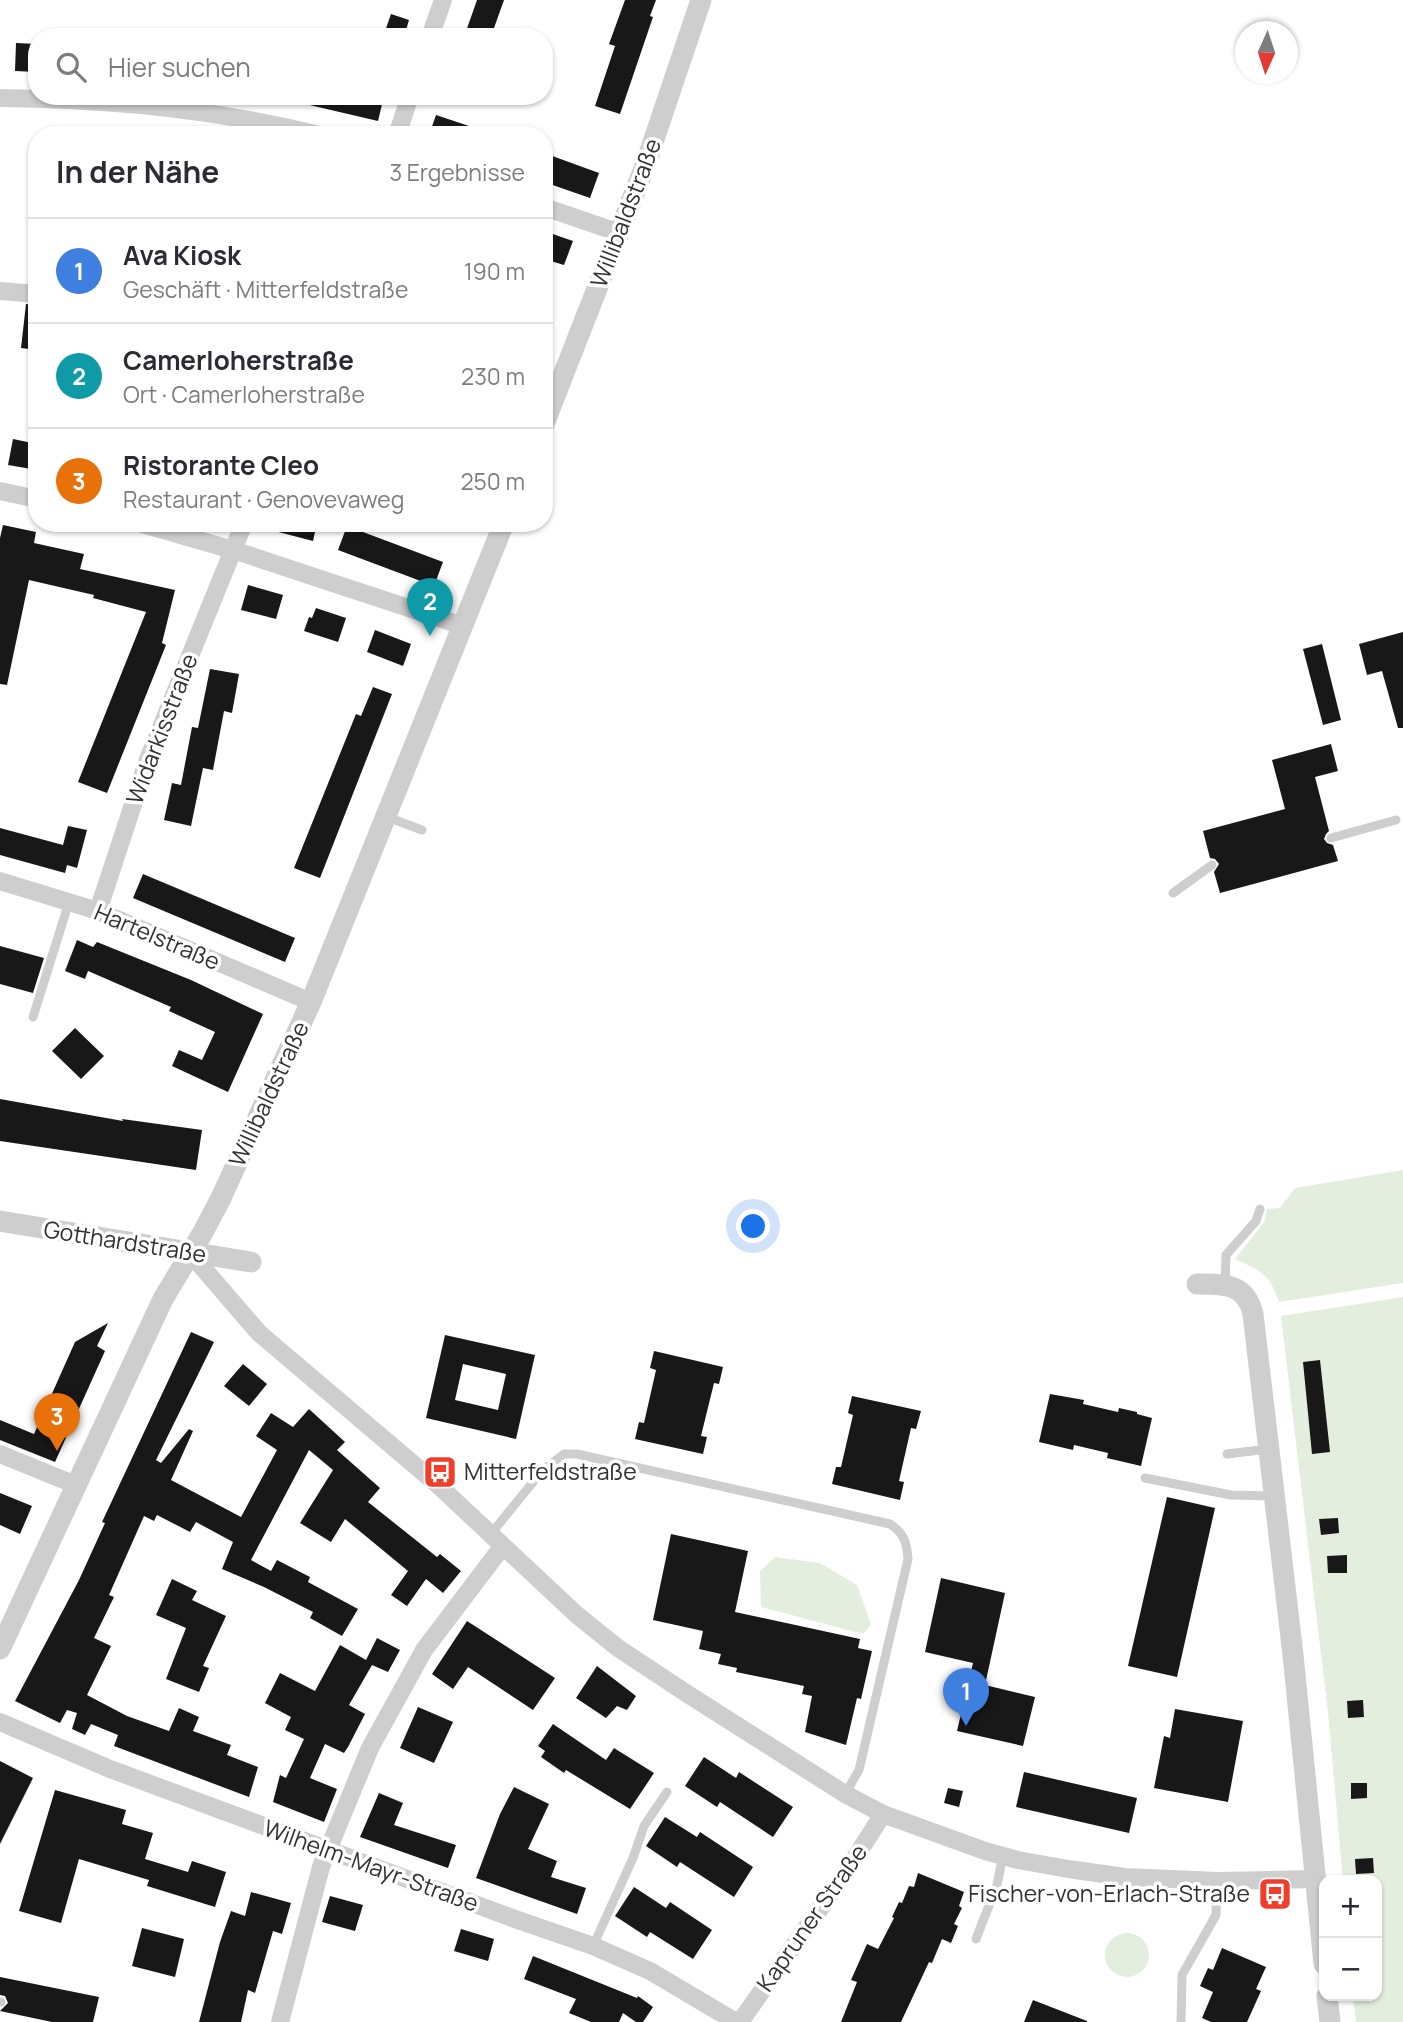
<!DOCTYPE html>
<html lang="de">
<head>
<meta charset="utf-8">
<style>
	body { margin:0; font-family:Manrope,sans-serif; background:#f7f7f7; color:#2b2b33 }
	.controls { position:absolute; right:21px; bottom:21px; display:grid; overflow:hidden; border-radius:14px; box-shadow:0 2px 5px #0004 }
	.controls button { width:63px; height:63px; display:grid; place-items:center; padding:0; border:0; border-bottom:2px solid #e1e1e2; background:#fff; color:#2b2b33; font:35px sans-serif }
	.compass { position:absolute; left:1235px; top:21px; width:63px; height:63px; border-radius:50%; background:#fff; box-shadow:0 2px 5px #0004; rotate:183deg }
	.you { position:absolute; left:754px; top:1227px; width:24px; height:24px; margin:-18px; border:5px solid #fff; border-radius:50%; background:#1a73e8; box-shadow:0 0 0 10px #1a73e833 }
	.badge { display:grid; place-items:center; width:46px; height:46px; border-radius:50%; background:#2563eb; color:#fff; font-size:23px; font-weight:700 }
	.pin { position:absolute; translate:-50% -58px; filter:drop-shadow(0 2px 4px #0008) }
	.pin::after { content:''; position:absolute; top:37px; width:24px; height:21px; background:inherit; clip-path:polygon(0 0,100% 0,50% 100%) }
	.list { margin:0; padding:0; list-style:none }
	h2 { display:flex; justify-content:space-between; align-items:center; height:91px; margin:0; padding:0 28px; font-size:30px }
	h2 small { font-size:23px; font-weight:400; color:#7c7c81 }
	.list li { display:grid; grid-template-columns:46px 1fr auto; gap:21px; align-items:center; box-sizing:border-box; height:105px; padding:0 28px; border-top:2px solid #e1e1e2 }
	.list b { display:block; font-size:26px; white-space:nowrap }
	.list p { margin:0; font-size:23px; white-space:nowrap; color:#7c7c81 }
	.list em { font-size:23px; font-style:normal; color:#7c7c81 }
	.icon { flex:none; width:38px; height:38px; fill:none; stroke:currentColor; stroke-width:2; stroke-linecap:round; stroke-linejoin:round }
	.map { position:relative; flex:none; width:1403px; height:2022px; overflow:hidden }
	.search { position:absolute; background:#fff; box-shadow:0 2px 5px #0004; left:28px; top:28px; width:525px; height:77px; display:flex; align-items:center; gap:18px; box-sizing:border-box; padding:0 24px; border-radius:28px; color:#7c7c81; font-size:26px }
	.panel { position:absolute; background:#fff; box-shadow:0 2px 5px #0004; left:28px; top:126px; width:525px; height:406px; border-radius:28px }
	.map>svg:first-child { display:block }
	.green { fill:#e4eede }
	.building { fill:#181818; fill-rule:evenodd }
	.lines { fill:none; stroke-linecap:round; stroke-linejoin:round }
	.service { stroke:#cecece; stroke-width:9 }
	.minor { stroke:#cecece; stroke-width:18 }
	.tertiary { stroke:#cecece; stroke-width:21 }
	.labels { text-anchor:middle; stroke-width:7; stroke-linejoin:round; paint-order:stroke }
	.street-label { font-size:23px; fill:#313131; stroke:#fff }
	.poi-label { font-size:23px; fill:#313131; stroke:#fff; text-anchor:start }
</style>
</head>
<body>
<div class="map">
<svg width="1403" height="2022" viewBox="0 0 1403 2022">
	<rect width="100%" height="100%" fill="#fff"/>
	<g class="green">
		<path d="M1403,1170V1283L1279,1302C1269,1273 1261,1271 1235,1259L1264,1222L1267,1209L1280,1208L1295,1188Z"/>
		<path d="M1403,1297V2022H1356L1353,1996H1377V1880H1343L1328,1713L1281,1316Z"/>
		<path d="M775,1557L820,1563L857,1585L871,1625L863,1634L761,1607L760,1571Z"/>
		<circle cx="1127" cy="1955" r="22"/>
	</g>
	<g class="building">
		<path d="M477,0H504L494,28L511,34V37H464Z"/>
		<path d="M625,0H656L650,16L653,17L620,114L595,106L615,46L609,44Z"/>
		<path d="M391,14L409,20L404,37H383Z"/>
		<path d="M16,43L37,44V72L15,71Z"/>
		<path d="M302,96H384L378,121L301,103Z"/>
		<path d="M436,115L487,132L486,135H429Z"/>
		<path d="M544,153L599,173L590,198L544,182Z"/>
		<path d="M544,231L573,241L564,265L544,259Z"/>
		<path d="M26,304L37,305V350L21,348Z"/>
		<path d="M13,439L37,444V470L8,465Z"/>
		<path d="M268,523H317L313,541L267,529Z"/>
		<path d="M3,525L36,532L34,543L84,554L80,569L175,590L162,643L166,645L107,793L78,782L146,612L93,598L94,595L29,580L7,685L0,684V538Z"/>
		<path d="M347,526L443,562L434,586L338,550Z"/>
		<path d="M248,585L283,595L276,619L241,610Z"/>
		<path d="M316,608L346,618L338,642L304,631L309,617L312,618Z"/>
		<path d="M375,630L411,644L403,666L367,652Z"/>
		<path d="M1403,632V728H1398L1382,671L1367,675L1359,644Z"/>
		<path d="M1322,644L1341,720L1323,725L1303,649Z"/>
		<path d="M210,669L239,674L232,713L224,711L213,770L203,768L191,826L164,820L172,783L181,785L192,727L198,728Z"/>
		<path d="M373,687L392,694L320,878L294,868L356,714L361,716Z"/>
		<path d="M1331,744L1338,771L1315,777L1329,831L1326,834L1324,839L1327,843L1333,845L1338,861L1220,893L1214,872L1219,864L1215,859L1210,858L1203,831L1285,809L1272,760Z"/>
		<path d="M68,826L87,830L77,868L67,865L65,873L0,855V828L63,845Z"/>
		<path d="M143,874L295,938L285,962L133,898Z"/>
		<path d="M77,940L93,947L97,942L191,980L263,1014L228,1092L172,1066L179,1050L202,1060L215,1032L169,1011L171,1007L88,971L85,979L65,971Z"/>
		<path d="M0,946L44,958L33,993L0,984Z"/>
		<path d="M75,1028L104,1056L81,1079L52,1051Z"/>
		<path d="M0,1099L123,1121L122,1119L202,1130L196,1170L0,1141Z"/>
		<path d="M108,1323L97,1346L105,1351L55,1462L0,1440V1420L34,1434L75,1342Z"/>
		<path d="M191,1332L214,1342L156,1460L161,1463L189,1429L193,1431L171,1480L241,1517L277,1450L256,1436L271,1413L293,1427L309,1409L345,1442L337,1450L380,1488L368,1502L437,1557L440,1554L461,1571L443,1593L426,1579L407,1606L391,1595L408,1571L345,1519L331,1542L300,1523L333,1470L309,1450L251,1560L271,1571L277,1560L310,1577L308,1582L358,1609L342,1636L310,1618L313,1612L264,1587L222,1569L233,1542L196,1522L190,1532L157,1515L154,1521L144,1516L109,1595L114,1597L94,1638L111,1646L87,1695L127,1716L169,1731L179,1708L199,1717L193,1731L231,1745L227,1755L258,1767L249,1797L114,1746L118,1735L91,1724L85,1735L72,1729L77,1713L67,1710L60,1723L15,1701L79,1580L105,1523L102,1522Z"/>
		<path d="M445,1335L535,1355L516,1439L426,1418ZM463,1364L506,1374L498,1410L455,1400Z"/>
		<path d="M654,1351L723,1367L719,1384L714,1383L701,1436L707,1437L703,1454L635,1439L639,1422L644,1423L656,1370L650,1368Z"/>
		<path d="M1320,1360L1330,1452L1312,1454L1303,1362Z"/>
		<path d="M243,1364L267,1384L249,1406L224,1386Z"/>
		<path d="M1050,1394L1084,1400L1083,1404L1118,1412L1119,1408L1137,1412V1414L1152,1418L1141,1466L1107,1458L1108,1453L1074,1445L1073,1450L1039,1442Z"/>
		<path d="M852,1396L921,1411L916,1429L911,1428L899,1481L904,1482L900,1500L832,1484L836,1467H841L853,1415L848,1413Z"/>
		<path d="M0,1493L32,1506L20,1534L0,1525Z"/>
		<path d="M1167,1497L1215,1508L1177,1677L1128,1666Z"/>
		<path d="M1338,1518L1339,1533L1321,1535L1319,1519Z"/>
		<path d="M671,1534L748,1551L735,1612L860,1639L858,1648L872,1651L861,1699L857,1698L846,1745L805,1732L812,1696L802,1694L804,1686L736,1672L737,1668L718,1664L721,1654L699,1649L703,1631L653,1620Z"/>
		<path d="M1347,1555V1573H1328L1327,1556Z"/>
		<path d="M941,1578L1005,1593L985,1685L1035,1697L1023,1746L957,1731L973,1663L925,1652Z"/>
		<path d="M172,1579L197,1591L192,1600L226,1616L203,1666L209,1668L199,1692L166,1679L186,1628L156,1615Z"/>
		<path d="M467,1621L555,1678L533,1710L468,1667L453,1689L432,1674Z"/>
		<path d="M377,1638L400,1650L388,1672L372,1665L349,1705L365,1714L348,1747L344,1753L325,1744L310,1778L337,1789L324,1822L273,1802L280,1775L286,1778L304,1739L285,1730L291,1717L265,1703L280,1673L315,1691L340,1645L366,1660Z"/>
		<path d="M597,1666L636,1696L627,1710L617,1706L606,1718L576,1698Z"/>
		<path d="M1363,1700L1364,1717L1348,1718L1347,1701Z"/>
		<path d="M418,1707L453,1722L434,1763L400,1748Z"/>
		<path d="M1175,1709L1243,1721L1228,1802L1154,1788L1164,1736L1170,1738Z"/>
		<path d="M553,1724L606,1760L614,1748L654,1773L630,1809L566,1770L564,1773L541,1757L545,1751L538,1746Z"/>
		<path d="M704,1757L736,1778L739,1772L793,1807L773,1837L720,1802L717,1807L685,1786Z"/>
		<path d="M0,1761L33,1778L0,1844Z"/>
		<path d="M1024,1772L1137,1798L1129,1833L1016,1807Z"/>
		<path d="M1351,1783H1367V1798L1351,1799Z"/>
		<path d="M514,1787L549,1804L528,1849L557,1861L551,1877L586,1888L577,1914L476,1878L500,1814Z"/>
		<path d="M948,1788L963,1791L959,1807L944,1803Z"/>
		<path d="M55,1790L126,1810L122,1824L153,1833L145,1859L188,1872L192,1861L226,1872L215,1907L147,1886L149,1880L79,1859L61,1923L19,1911Z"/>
		<path d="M379,1793L403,1803L394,1825L456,1845L448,1868L360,1837Z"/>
		<path d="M665,1817L697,1837L700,1832L753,1867L734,1897L680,1862L677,1867L646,1846Z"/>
		<path d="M1373,1858L1374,1873L1356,1874L1355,1859Z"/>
		<path d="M918,1873L964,1892L959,1906L962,1908L954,1924L958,1926L951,1943L942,1939L932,1963L929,1962L901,2022H841L857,1982L851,1980L867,1944L878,1949L894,1918L892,1917L899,1902L902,1903L909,1886L914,1887Z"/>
		<path d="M634,1887L666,1908L670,1902L712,1930L693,1959L650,1932L647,1937L615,1916Z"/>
		<path d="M251,1892L291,1903L282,1934L273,1931L255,1993L248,1990L241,2022H199L220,1942L231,1911L245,1916Z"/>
		<path d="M330,1896L363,1905L355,1931L322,1922Z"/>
		<path d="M142,1928L184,1939L175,1977L132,1966Z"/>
		<path d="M461,1929L494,1939L488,1961L454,1951Z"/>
		<path d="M1222,1948L1266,1967L1256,1989L1261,1991L1247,2022H1211L1202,2018L1213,1992L1200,1986L1208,1968L1213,1970Z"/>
		<path d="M533,1956L637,1998L638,1996L653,2007L643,2022H636L623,2013L619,2022H591L569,2013L576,1999L524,1979Z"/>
		<path d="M0,1977L99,1997L93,2022H52L0,2011L8,2003L5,1996L0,1995Z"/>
		<path d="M1033,2000L1087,2021V2022H1024Z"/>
	</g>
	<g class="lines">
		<g class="service">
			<path d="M387,817L422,830"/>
			<path d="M1331,838L1396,820"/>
			<path d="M1173,893L1212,865"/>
			<path d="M33,1017L69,902"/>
			<path d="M1225,1284L1226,1255L1256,1221L1260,1209"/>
			<path d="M1227,1454L1268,1449"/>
			<path d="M1145,1478L1231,1495L1274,1496"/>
			<path d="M490,1535L542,1471L564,1454H577L890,1524C904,1533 907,1543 908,1559L859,1770L845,1794"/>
			<path d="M976,1939L997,1885L1003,1855"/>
			<path d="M593,1946L633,1858L644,1826L667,1792"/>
			<path d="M0,2002H1"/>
			<path d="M1181,2022L1182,1975L1216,1915L1217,1881"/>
		</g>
		<g class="minor">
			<path d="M430,37L443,0"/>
			<path d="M0,98C107,99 215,109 319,135"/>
			<path d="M397,135L410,96"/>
			<path d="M544,207L620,233"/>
			<path d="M0,291L37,294"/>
			<path d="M0,491L37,499"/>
			<path d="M139,523L233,550L463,626"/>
			<path d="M0,881L98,911L311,1002"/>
			<path d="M98,911L147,762L244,523"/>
			<path d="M190,1253L259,1333L438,1485L577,1615L618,1648L686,1693L845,1794L883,1814L985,1851L1018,1860L1068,1869L1125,1877L1217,1881L1316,1879"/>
			<path d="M0,1454L76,1485"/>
			<path d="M0,1722L110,1769L515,1919L593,1946L650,1971L736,2022"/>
			<path d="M280,2022L321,1867L370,1748L424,1650L502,1547"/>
			<path d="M740,2022L848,1869L883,1814"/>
		</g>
		<g class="tertiary">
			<path d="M544,424L645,166L701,0"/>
			<path d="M0,1221L251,1262"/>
			<path d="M1197,1284C1224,1284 1246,1283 1253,1314L1293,1655L1324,1964"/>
			<path d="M0,1649L163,1299L202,1234L220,1200L311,1002L504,523"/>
			<path d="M1327,1996L1330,2022"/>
		</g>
	</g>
	<defs>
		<symbol id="bus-square" viewBox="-11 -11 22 22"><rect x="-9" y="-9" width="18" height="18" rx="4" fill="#f03e2a" stroke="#fff"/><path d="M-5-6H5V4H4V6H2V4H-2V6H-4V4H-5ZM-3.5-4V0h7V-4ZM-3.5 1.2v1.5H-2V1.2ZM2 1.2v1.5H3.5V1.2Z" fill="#fff"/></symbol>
	</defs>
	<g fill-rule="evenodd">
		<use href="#bus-square" x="421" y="1453" width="38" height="38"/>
		<use href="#bus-square" x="1256" y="1875" width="38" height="38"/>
	</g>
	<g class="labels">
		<g class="street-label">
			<text transform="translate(626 213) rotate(-69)" y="8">Willibaldstraße</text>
			<text transform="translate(162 729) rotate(-69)" y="8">Widarkisstraße</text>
			<text transform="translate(157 937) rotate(23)" y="8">Hartelstraße</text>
			<text transform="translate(269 1094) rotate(-65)" y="8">Willibaldstraße</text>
			<text transform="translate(125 1242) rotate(9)" y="8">Gotthardstraße</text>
			<text transform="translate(371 1866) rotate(20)" y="8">Wilhelm-Mayr-Straße</text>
			<text transform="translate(812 1918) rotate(-55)" y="8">Kapruner Straße</text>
		</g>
		<g class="poi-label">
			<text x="464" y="1480">Mitterfeldstraße</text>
			<text x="1250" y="1902" text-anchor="end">Fischer-von-Erlach-Straße</text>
		</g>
	</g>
</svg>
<div class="controls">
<button>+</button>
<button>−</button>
</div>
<svg class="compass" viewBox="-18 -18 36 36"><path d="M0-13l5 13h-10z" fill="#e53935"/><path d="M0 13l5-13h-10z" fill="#7c7c81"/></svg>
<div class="you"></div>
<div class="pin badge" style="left:966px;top:1726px;background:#3f7fe0">1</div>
<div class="pin badge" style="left:430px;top:636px;background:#0f9aa8">2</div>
<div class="pin badge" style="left:57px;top:1451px;background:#e8710a">3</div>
<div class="search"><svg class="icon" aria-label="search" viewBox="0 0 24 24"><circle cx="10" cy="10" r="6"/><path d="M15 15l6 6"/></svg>Hier suchen</div>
<section class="panel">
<h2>In der Nähe<small>3 Ergebnisse</small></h2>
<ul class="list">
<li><span class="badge" style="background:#3f7fe0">1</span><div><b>Ava Kiosk</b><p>Geschäft · Mitterfeldstraße</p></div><em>190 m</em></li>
<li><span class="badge" style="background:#0f9aa8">2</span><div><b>Camerloherstraße</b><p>Ort · Camerloherstraße</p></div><em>230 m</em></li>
<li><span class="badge" style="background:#e8710a">3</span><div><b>Ristorante Cleo</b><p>Restaurant · Genovevaweg</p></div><em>250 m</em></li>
</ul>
</section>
</div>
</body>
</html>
